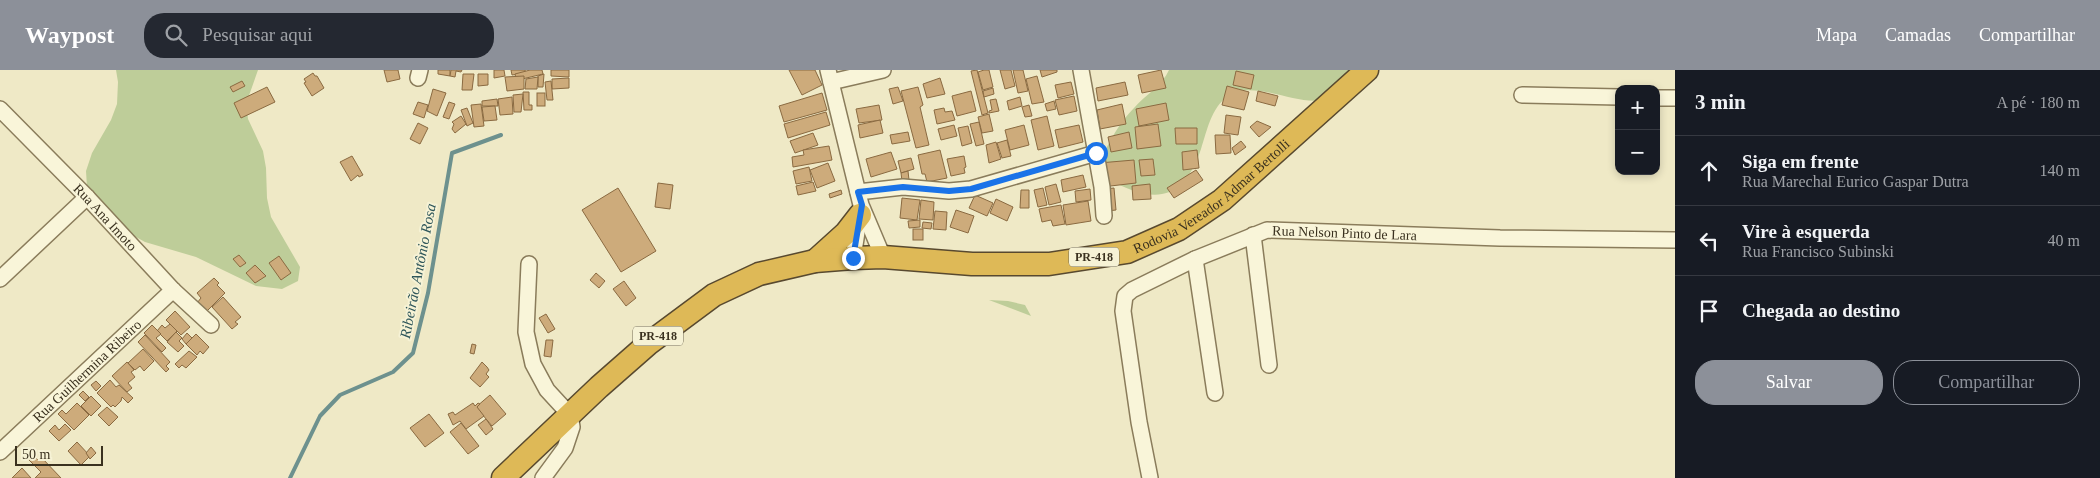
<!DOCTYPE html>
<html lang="pt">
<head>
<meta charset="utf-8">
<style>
	body { margin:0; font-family:"Times New Roman",serif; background:#242831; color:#f1f3f6 }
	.controls { position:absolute; right:15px; top:15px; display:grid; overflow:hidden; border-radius:10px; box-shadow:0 2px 8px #0003 }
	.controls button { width:45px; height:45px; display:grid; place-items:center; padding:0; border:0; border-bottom:1px solid #363941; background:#171b24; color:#f1f3f6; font:25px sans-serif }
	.scale { position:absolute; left:15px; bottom:12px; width:88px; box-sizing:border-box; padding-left:5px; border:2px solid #3a311f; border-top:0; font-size:14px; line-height:18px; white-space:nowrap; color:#3a311f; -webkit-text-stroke:4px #f6f2d5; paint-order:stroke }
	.stop { position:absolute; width:15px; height:15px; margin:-11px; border:4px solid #1a73e8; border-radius:50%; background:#fff }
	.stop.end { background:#1a73e8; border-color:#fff; box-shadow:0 1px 5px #0008 }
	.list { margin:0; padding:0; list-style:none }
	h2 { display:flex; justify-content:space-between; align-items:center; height:65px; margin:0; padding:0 20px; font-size:21px }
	h2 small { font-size:16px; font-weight:400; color:#9ea1a6 }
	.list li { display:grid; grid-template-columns:32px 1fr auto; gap:15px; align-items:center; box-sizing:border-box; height:70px; padding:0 20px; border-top:1px solid #363941 }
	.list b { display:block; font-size:19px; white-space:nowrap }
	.list p { margin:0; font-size:16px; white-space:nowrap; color:#9ea1a6 }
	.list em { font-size:16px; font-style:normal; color:#9ea1a6 }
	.actions { display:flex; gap:10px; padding:15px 20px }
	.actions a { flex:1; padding:11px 0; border:1px solid #8c9099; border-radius:20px; text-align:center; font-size:18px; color:#8c9099 }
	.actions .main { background:#8c9099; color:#fff }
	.icon { flex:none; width:28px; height:28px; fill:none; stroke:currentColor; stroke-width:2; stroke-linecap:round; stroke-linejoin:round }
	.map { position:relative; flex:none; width:1675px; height:408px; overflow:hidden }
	header { display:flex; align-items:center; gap:30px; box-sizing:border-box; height:70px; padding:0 25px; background:#8c9099; color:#fff }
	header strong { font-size:24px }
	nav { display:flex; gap:28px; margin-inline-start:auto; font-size:18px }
	.search { width:350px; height:45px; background:#242831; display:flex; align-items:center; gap:12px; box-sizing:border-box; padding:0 18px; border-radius:20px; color:#9ea1a6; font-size:19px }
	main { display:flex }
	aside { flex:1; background:#171b24 }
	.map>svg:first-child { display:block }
	.green { fill:#becd99 }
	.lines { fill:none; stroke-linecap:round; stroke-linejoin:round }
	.stream { stroke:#6d918e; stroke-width:4 }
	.building { fill:#cdab7b; stroke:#8a6a41 }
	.minor-casing { stroke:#8a7c5b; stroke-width:18 }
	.highway-casing { stroke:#58492f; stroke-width:25 }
	.minor { stroke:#f9f5d9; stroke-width:15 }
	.highway { stroke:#deb957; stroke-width:22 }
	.route { stroke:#1a73e8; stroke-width:6 }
	.labels { text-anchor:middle; stroke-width:4; stroke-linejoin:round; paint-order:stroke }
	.shield { fill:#f6f2d5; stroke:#726b56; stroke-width:1 }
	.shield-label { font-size:12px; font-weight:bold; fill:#3a311f }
	.street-label { font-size:14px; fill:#3a311f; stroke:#f6f2d5 }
	.water-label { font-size:15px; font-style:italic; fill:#2e565a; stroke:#f6f2d5 }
</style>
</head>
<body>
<header>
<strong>Waypost</strong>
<div class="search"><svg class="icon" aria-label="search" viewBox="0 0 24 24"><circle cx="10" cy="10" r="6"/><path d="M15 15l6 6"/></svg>Pesquisar aqui</div>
<nav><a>Mapa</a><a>Camadas</a><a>Compartilhar</a></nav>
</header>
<main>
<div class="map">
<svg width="1675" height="408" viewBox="0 0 1675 408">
	<rect width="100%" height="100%" fill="#efe9c6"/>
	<g class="green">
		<path d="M116,0H258L246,34L248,49L263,81L266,98L267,128L271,147L300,197L298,211L282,219L256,216L196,187L145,172L127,162L87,117L86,101L92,83L111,50L117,34L118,12Z"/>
		<path d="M1169,0H1370C1357,8 1339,23 1325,29C1300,38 1253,8 1228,26C1211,38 1207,61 1201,79C1182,135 1151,133 1106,108L1102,88C1109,71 1120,52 1134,38C1145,25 1162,16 1169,0Z"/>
		<path d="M989,230L1008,231L1025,235L1031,246Z"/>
	</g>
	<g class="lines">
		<path class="stream" d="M290,408L320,346L340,325L393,302L413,283L428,223L452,83L501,65"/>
	</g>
	<g class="building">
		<path d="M384,0H398L400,9L387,12Z"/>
		<path d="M438,0H450V6L438,4Z"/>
		<path d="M451,0H462L461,2L456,1L455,7L450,6Z"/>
		<path d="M494,0H504L505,6L494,8Z"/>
		<path d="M511,0H525L526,3L512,5Z"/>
		<path d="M530,0H542L543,4L518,10L516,9L515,4Z"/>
		<path d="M551,0H569V7L551,6Z"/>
		<path d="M789,0H815L822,15L802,25Z"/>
		<path d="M977,0L988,43L982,45L971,1Z"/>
		<path d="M984,0H989L993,17L983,20L978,2Z"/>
		<path d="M1000,0H1011L1015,16L1005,19Z"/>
		<path d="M1013,0H1023L1028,21L1018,23Z"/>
		<path d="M1040,0H1057V2L1042,7Z"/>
		<path d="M1161,0L1166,18L1142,23L1138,5Z"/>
		<path d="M1236,1L1254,5L1251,19L1233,15Z"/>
		<path d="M313,3L315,6H317L324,18L312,26L304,13L306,12L304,9Z"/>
		<path d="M463,4H474L472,20H462Z"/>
		<path d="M478,4H488V15L478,16Z"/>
		<path d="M544,4L543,17H538V6Z"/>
		<path d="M524,6V19L507,21L505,7Z"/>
		<path d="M1037,6L1044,32L1032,34L1026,9Z"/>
		<path d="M538,7L537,19H525L526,9Z"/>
		<path d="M569,8V18L552,19V9Z"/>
		<path d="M940,8L945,24L927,28L923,14Z"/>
		<path d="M242,11L245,16L233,22L230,17Z"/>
		<path d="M551,11L553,30H547L545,12Z"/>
		<path d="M1071,12L1074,24L1058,28L1055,15Z"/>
		<path d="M1125,12L1128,25L1098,31L1096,18Z"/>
		<path d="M1227,16L1249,22L1244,40L1222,35Z"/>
		<path d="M267,17L275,32L241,48L234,33Z"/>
		<path d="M898,17L903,31L893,34L889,19Z"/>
		<path d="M918,17L923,35L920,37L929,75L916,78L901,21Z"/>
		<path d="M993,18L994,24L984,27L983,21Z"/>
		<path d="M433,19L446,23L437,46L427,41Z"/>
		<path d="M971,21L976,41L957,46L952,26Z"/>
		<path d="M1258,21L1278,26L1275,36L1256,31Z"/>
		<path d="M523,22H529V35H532V40H524Z"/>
		<rect x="537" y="23" width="8" height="13"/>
		<path d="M822,23L827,40L784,52L779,36Z"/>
		<path d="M523,24L521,42H514L513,25Z"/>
		<path d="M1074,26L1077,41L1059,45L1055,30Z"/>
		<path d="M512,27L513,44L500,45L498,29Z"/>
		<path d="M1020,27L1022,36L1009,40L1007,31Z"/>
		<path d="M497,29L498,36H482V31Z"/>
		<path d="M996,29L999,41L989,43V41L992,40L990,30Z"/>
		<path d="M1054,31L1056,39L1047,41L1045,34Z"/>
		<path d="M418,32L428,35L424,48L413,44Z"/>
		<path d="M449,32L455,34L449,49L443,47Z"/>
		<path d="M1166,33L1169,50L1139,56L1136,39Z"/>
		<path d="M481,34L484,56L474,57L471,35Z"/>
		<path d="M1122,34L1126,54L1100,59L1097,40Z"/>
		<path d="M879,35L882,50L859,53L856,39Z"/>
		<path d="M1029,35L1032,46L1025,47L1022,37Z"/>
		<path d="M495,36L497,50L484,51L482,37Z"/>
		<path d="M467,38L473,53L467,56L461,40Z"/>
		<path d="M944,38L945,42L952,41L955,50L937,54L934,40Z"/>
		<path d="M826,42L830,55L788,68L784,54Z"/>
		<path d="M989,44L993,61L982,63L978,47Z"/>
		<path d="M1226,45L1241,47L1238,65L1224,63Z"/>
		<path d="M461,46L466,54L455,63L452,59L454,54L452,52Z"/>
		<path d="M1047,46L1054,76L1038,80L1031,50Z"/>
		<path d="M880,50L883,63L860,68L858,55Z"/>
		<path d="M1257,51L1271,57L1259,67L1250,57Z"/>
		<path d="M979,52L984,74L976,76L970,54Z"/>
		<path d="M418,53L428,58L420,74L410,69Z"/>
		<path d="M1158,54L1161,76L1137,79L1135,57Z"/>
		<path d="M954,55L957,66L941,70L938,59Z"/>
		<path d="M1024,55L1029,75L1010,80L1005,60Z"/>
		<path d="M1079,55L1083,72L1059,78L1055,60Z"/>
		<path d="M968,56L972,73L962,76L958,58Z"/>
		<path d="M1175,58H1197V74H1176Z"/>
		<path d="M908,62L910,71L892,74L890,65Z"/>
		<path d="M1129,62L1132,78L1111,82L1108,67Z"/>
		<path d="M813,63L818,75L795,83L790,71Z"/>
		<path d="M1215,65H1230L1231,83L1216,84Z"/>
		<path d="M1007,70L1011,86L1002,88L997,73Z"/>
		<path d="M1241,71L1246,77L1235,85L1232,78Z"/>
		<path d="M996,72L1001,89L989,93L986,75Z"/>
		<path d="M829,76L832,90L793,97L792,87L804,85L803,80Z"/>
		<path d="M940,80L947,108L927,112L925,104H922L918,85Z"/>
		<path d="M1197,80L1199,98L1183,100L1182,82Z"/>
		<path d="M891,82L897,99L871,107L866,89Z"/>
		<path d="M352,86L363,105L359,107L358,105L351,111L340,92Z"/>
		<path d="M964,86L966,97L964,98L965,103L951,106L947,89Z"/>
		<path d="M911,88L914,99L901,103L898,91Z"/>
		<path d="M1153,89L1155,105L1141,106L1139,90Z"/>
		<path d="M1134,90L1136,113L1102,117L1099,93Z"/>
		<path d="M828,93L835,111L817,118L810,100Z"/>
		<path d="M809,97L812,111L796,114L793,101Z"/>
		<path d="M1196,100L1203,110L1174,128L1167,118Z"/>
		<path d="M908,101L909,110L902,111L901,103Z"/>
		<path d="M1083,105L1086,117L1063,122L1061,110Z"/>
		<path d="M813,112L816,121L798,125L796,116Z"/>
		<path d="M658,113L673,115L670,139L655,137Z"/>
		<path d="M1056,114L1061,132L1049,135L1045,117Z"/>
		<path d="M1150,114L1151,129L1133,130L1132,116Z"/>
		<path d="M618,118L656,181L621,202L582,140Z"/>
		<path d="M1043,118L1047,135L1038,137L1034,120Z"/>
		<path d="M1114,118L1116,140L1107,141L1104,119Z"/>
		<path d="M1090,119L1091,130L1076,132L1075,121Z"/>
		<path d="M841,120L842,124L830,128L829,124Z"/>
		<path d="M1021,120H1029V138H1020Z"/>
		<path d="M975,125L993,133L987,146L969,138Z"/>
		<path d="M902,128L920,130L917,150L900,148Z"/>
		<path d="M996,129L1013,137L1007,151L990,143Z"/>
		<path d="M921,130L934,132L933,150L919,149Z"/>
		<path d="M1088,131L1091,151L1066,155L1063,135Z"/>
		<path d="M1061,135L1065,154L1053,156L1051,150L1042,152L1039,139Z"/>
		<path d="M956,140L974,146L968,163L950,157Z"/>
		<path d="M935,141L947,142L946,160L933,159Z"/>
		<path d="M920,150V157L909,158L908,151Z"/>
		<path d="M923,152L932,153L931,159L922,158Z"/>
		<rect x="913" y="159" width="10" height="11"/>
		<path d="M239,185L246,193L240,197L233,189Z"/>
		<path d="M279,186L291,203L281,210L269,193Z"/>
		<path d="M255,195L266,206L255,213L246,203Z"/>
		<path d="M596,203L605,211L599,218L590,210Z"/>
		<path d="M214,208L219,213L217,215L225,223L206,242L197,233L201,228L197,223Z"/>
		<path d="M624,211L636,228L626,236L613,219Z"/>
		<path d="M223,227L241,247L235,252L238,254L232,259L212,237Z"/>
		<path d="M175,241L190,257L181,265L166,250Z"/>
		<path d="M546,244L555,259L548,263L539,248Z"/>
		<path d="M170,254L177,261L167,271L157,261L162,255L165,258Z"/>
		<path d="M152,255L161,264L156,268L166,278L162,282L144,263Z"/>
		<path d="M176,262L182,268L179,271L184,276L178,282L167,272Z"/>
		<path d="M187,263L192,268L186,274L182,269Z"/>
		<path d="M196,264L209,277L203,284L200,281L197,285L186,274Z"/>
		<path d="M145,265L170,292L166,296L169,299L166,302L138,272Z"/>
		<path d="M546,270H553L551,287L544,286Z"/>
		<path d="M472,274L476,275L474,284L470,283Z"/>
		<path d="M143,279L154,291L144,301L140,296L135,300L128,293Z"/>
		<path d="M189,281L197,287L186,298L182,295L179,298L175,294Z"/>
		<path d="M127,292L134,300L131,302L135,307L128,313L132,318L127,322L112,306Z"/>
		<path d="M482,292L487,297L489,300L486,304L489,307L480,317L470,308Z"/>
		<path d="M110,310L116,317L119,315L133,328L128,333L122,327L121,331L115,337L113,335L111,337L97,323Z"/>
		<path d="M96,311L101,316L96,321L91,315Z"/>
		<path d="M83,321L89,327L85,331L79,325Z"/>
		<path d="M490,325L506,344L492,356L476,337Z"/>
		<path d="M91,326L101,336L91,346L81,336Z"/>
		<path d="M77,333L89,345L74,360L58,344L62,340L66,344Z"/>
		<path d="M473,333L475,336L478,333L480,334L477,337L484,346L466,359L460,351L453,355L448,344L453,342L455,345Z"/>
		<path d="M107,337L118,347L109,356L98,345Z"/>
		<path d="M429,344L444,363L425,377L410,358Z"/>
		<path d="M486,349L493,359L486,365L478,355Z"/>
		<path d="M461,353L479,376L468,384L450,362Z"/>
		<path d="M65,354L71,360L59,371L49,361L55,355L59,360Z"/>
		<path d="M77,372L90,386L81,395L68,381Z"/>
		<path d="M91,377L96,383L90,389L86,383Z"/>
		<path d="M29,381L39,391L42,388L61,408H35L41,402L24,385Z"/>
		<path d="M22,398L31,408H12Z"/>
	</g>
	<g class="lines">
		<defs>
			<g id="minor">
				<path d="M828,0L861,135L883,187"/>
				<path d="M1081,0L1102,117L1104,146"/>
				<path d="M418,8L420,0"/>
				<path d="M831,12L883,0"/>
				<path d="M1522,25L1619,27"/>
				<path d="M1656,28H1675"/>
				<path id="s1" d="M0,39L87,127L173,220L211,255"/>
				<path d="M858,122L903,117L949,121L971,119L1096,83"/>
				<path d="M1253,165L1269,295"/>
				<path d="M853,188L859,149"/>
				<path d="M1195,189L1215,323"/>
				<path d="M529,194L526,262L533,294L547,320L570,345L572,357L565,378L543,408"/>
				<path d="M0,209L87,127"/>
				<path id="s2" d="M0,382L173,220"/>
				<path id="s3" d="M1150,408L1139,352L1123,241L1125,226L1132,220L1195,189L1267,160L1500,168L1675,170"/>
			</g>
			<g id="highway">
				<path d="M815,191L846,163L860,145"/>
				<path id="s4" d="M503,408L599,317L648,274L714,225L759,204L815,191L853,188L883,187L972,194H1049L1127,182L1179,159L1222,130L1367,0"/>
			</g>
		</defs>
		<use href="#minor" class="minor-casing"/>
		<use href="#highway" class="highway-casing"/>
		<use href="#minor" class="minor"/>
		<use href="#highway" class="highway"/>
	</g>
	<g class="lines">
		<path class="route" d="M853,188L862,135L858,122L903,117L949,121L971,119L1096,83"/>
	</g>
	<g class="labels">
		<g class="shield">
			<rect x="1069" y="177.5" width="50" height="19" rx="4"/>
			<rect x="633" y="256.5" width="50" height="19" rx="4"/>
		</g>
		<g class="shield-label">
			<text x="1094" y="191">PR-418</text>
			<text x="658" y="270">PR-418</text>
		</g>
		<g class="street-label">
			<text dy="5" stroke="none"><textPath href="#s4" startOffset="802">Rodovia Vereador Admar Bertolli</textPath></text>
			<text dy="5" stroke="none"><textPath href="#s1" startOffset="151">Rua Ana Imoto</textPath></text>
			<text dy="5" stroke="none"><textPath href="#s3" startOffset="419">Rua Nelson Pinto de Lara</textPath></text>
			<text dy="5" stroke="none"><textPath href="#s2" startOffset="119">Rua Guilhermina Ribeiro</textPath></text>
		</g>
		<g class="water-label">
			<text transform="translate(418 201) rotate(-79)" y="5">Ribeirão Antônio Rosa</text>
		</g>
	</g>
</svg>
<div class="controls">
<button>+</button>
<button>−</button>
</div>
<div class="scale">50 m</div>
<div class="stop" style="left:1096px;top:83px"></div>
<div class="stop end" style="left:853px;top:188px"></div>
</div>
<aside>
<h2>3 min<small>A pé · 180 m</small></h2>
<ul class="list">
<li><svg class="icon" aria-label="ahead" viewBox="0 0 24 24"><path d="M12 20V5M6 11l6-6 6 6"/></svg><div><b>Siga em frente</b><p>Rua Marechal Eurico Gaspar Dutra</p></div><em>140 m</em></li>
<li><svg class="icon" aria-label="left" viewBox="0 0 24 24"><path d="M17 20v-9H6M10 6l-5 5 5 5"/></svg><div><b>Vire à esquerda</b><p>Rua Francisco Subinski</p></div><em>40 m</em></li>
<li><svg class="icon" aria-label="arrive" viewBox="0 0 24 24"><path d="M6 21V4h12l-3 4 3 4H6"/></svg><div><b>Chegada ao destino</b></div></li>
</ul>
<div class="actions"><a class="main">Salvar</a><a>Compartilhar</a></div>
</aside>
</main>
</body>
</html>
